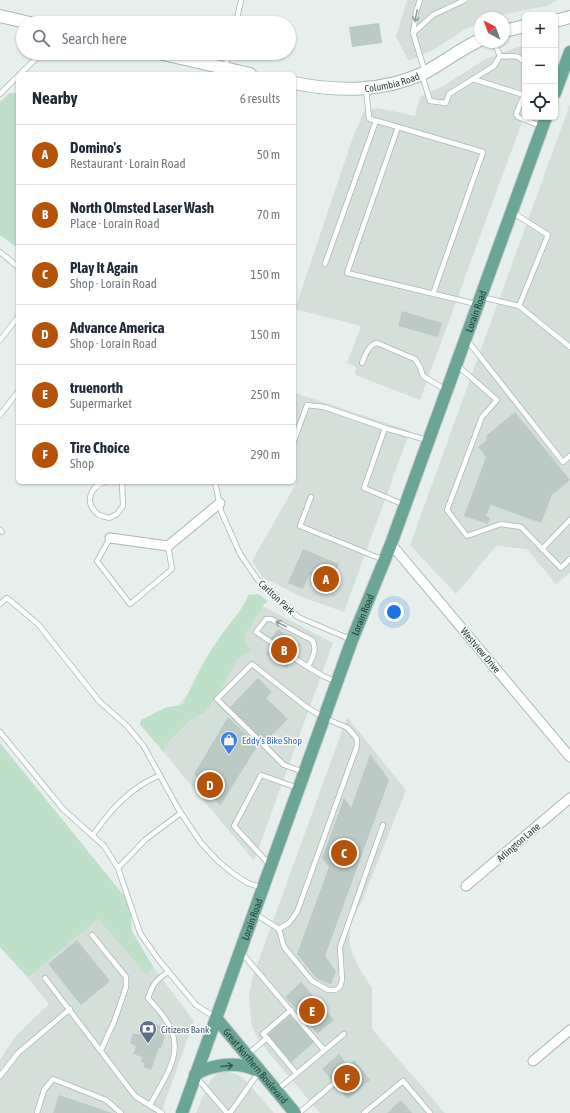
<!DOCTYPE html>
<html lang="en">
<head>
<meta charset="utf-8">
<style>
	body { margin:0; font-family:"Asap Condensed",sans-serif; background:#f2f2f3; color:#1f2937 }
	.controls { position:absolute; right:12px; top:12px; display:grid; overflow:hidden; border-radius:6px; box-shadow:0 1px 3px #0004 }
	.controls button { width:36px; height:36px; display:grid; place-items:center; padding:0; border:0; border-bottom:1px solid #e0e1e3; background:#fff; color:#1f2937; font:20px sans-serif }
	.compass { position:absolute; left:474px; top:12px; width:36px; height:36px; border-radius:50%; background:#fff; box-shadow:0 1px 3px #0004; rotate:319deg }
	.you { position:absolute; left:394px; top:612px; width:14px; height:14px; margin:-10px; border:3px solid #fff; border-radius:50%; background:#1a73e8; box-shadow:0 0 0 6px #1a73e833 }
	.badge { display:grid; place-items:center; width:26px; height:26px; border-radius:50%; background:#b45309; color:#fff; font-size:13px; font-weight:700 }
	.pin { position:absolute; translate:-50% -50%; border:2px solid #fff; box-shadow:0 1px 4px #0006 }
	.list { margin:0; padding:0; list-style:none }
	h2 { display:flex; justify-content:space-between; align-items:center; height:52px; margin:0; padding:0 16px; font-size:17px }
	h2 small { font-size:13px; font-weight:400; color:#747a83 }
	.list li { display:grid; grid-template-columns:26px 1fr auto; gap:12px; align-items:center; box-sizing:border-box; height:60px; padding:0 16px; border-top:1px solid #e0e1e3 }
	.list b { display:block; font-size:15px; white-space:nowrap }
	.list p { margin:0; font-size:13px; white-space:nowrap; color:#747a83 }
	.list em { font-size:13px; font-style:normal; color:#747a83 }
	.icon { flex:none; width:22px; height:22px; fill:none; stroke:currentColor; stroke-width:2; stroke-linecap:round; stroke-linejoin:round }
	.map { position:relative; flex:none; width:570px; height:1113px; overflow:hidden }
	.search { position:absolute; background:#fff; box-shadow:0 1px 3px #0004; left:16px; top:16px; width:280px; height:44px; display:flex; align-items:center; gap:10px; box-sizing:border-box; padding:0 14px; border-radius:22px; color:#747a83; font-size:15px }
	.panel { position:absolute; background:#fff; box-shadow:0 1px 3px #0004; left:16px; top:72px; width:280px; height:412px; border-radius:6px }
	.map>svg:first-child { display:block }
	.built { fill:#d4dfda }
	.green { fill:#bfe0c8 }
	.building { fill:#bbcac4 }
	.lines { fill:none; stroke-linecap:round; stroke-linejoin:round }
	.service-casing { stroke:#a8b8b2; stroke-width:6 }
	.minor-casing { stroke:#a8b8b2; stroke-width:11 }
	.secondary-casing { stroke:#a4bbb3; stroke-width:14 }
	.primary-casing { stroke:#c2cac8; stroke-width:14 }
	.service { stroke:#fff; stroke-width:4.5 }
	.minor { stroke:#fff; stroke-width:9 }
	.secondary { stroke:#fff; stroke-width:12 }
	.primary { stroke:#6aa596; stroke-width:12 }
	.oneway { stroke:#92a09c }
	.oneway2 { stroke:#365b51 }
	.labels { text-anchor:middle; stroke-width:3; stroke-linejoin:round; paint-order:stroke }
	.street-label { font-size:10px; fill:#24423a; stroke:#f7fbf9 }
	.shop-label { font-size:10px; fill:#366cbe; stroke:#f7fbf9; text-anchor:start }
	.service-label { font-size:10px; fill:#4e5e75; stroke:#f7fbf9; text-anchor:start }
</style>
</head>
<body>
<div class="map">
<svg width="570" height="1113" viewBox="0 0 570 1113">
	<rect width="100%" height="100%" fill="#e6efeb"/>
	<g class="built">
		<path d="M407,0H558L547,6L515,12L492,18H480V23L464,30L435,49L409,61L396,37Z"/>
		<path d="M525,45V114L420,400L358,376L355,374L356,369L355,366L347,363L361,326L295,309L353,137L364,111L378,108L415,116L420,97L445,85L484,60L517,47Z"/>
		<path d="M570,104V573L556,584L527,549L496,546L456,594L410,545Z"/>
		<path d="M295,393L410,431L344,612L305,598L263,578L252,561L297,482L294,481Z"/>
		<path d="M257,603L333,643L254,861L152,738L237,633Z"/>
		<path d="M347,717L406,790L363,899L349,927L350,947L359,968L372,988V1029L445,1113H320L268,1052L255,1033L251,1022L249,994L253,976Z"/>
		<path d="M98,918L147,975L153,967L194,1021L161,1113H0V1060L15,1037L49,1004L28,978Z"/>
		<path d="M225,1071L239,1075L245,1080L274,1113H196L210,1081L217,1074Z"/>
	</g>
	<g class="green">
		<path d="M10,93H18V248L0,235V102Z"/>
		<path d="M258,594L268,601L263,606L244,636L245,642L251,651L237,659L221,690L205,712L189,721L168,742L163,751L140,725L141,720L167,707L183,705C194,680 206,656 222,634C231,621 243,610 248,595Z"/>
		<path d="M0,743L130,903L132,931L153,967L147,975L98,919L28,978L0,947Z"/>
	</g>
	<g class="building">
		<path d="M379,23L382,43L352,47L349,27Z"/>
		<path d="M402,311L442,323L438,337L398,326Z"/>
		<path d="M515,412L570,480L552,495L541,523L491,505L486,516L490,518L488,524L464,516L486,457L478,447L486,441V436Z"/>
		<path d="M303,549L339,564L329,585L309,575L303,589L288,583Z"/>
		<path d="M278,629L300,645L294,654L296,655L286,668L267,654L276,641L271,638Z"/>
		<path d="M258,678L272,692L266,698L288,719L265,742L229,708Z"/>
		<path d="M228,717L258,745L220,806L194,774Z"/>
		<path d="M370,754L389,780L325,956L336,971L331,984L317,979L297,954L329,867L322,858L344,798L351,808Z"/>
		<path d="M77,940L110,981L81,1005L48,964Z"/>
		<path d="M301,982L334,1020L317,1034L310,1025L309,1026L301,1017L302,1016L285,997Z"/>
		<path d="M290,1015L314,1042L290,1063L267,1035Z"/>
		<path d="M145,1020L163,1027L162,1030L165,1031L164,1036H165L161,1048H159L151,1070L143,1067L145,1063L141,1062L142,1057L133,1054L136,1046L130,1043L133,1033L139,1035Z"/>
		<path d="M339,1054L348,1066L354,1060L370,1080L348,1099L322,1069Z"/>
		<path d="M59,1095L112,1113H53Z"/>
		<path d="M401,1100L412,1113H387Z"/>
	</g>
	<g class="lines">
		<defs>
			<g id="service">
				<path d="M420,0L416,12L413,33L425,72"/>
				<path d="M236,23L241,0"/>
				<path d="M413,33L433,15L465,0"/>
				<path d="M500,56C513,58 515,52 525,63"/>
				<path d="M225,67L229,53"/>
				<path d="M20,74L42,53"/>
				<path d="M422,75L430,101L446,103L449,94L494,66L500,56L494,42"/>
				<path d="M473,79L524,95"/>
				<path d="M366,89L369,118L370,119L398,127"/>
				<path d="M525,93L516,114L518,117L541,126"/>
				<path d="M0,94L18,76"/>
				<path d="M0,252L18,267"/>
				<path d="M325,264L376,121"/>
				<path d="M433,294L483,152L398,127L347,273L476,304"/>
				<path d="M481,297L519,306L548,235L512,212"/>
				<path d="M519,306L570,347"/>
				<path d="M0,340L18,317"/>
				<path d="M467,340L563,462L570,456"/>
				<path d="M362,363C365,356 368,345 377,343L415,359L420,367L423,376L446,390"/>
				<path d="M458,366L497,400L482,417L447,510L467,536L501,524L521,527L561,568L570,559"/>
				<path d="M0,415L18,392"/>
				<path d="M294,441L307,405L324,407L385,428"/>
				<path d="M105,482C89,487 84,504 99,515C102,516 106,517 109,518L117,514L123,506L122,482"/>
				<path d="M215,482L221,511L240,554L258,580L298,617L352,640"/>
				<path d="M311,497L300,526L384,560"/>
				<path d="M405,505L364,488L385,428L427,440"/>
				<path d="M0,530L2,532"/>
				<path d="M110,538L97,561L130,604L172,569L168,546"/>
				<path d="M542,549L570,520"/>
				<path d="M0,604L7,598L38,624L99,701L127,726L143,745L179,810L201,843L218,861L235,875L248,883L262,888"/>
				<path d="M274,644L256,632L266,619H271L312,640C318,650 312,658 308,667L294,658"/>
				<path d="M308,667L323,676L337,682"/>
				<path d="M0,732L63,809L104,846L118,868L140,933L158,959L196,1005L216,1018"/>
				<path d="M93,835C111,809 130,788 160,775"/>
				<path d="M269,864L234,826L261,775L298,788"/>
				<path d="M118,868L146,839L181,813"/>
				<path d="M255,914L279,929L289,923L297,912L357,746V739L348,728L324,718L305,706L252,664L217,699L284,765L304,772"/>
				<path d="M279,929L284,947L312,981L328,990H335L340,987L342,980L340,947L383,825"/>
				<path d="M92,935L126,977V987L114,1022L101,1050"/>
				<path d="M241,952L324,1050"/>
				<path d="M45,978L135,1096L162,1113"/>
				<path d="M267,1038L263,1034L291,1010"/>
				<path d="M248,1054L267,1038L296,1073"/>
				<path d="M0,1076L18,1053L70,1009"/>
				<path d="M197,1078L227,1113"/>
				<path d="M277,1090L344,1034"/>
				<path d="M150,1105C165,1077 187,1051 166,1020C161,1012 154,1005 148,998C153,984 155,981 168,972"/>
				<path d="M37,1113L44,1090L53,1079L106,1100L121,1113"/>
				<path d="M230,1113L259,1072"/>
				<path d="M299,1113L333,1084"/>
				<path d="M364,1113L403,1081L430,1113"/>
			</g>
			<g id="minor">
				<path d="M110,538L168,546L220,503"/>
				<path d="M391,544L570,757"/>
				<path d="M466,886L570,798"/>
				<path d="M533,1061L570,1030"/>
			</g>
			<g id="secondary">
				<path d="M0,16L30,23"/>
				<path d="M555,21L570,17"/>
				<path d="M504,31L525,26"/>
				<path d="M159,53L250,74"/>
				<path id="s1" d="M294,83C339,92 382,92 424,73C443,63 460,49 480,40"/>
			</g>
			<g id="primary">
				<path d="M555,93L570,52"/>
				<path id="s2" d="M216,1018L295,1113"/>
				<path d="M195,1075C207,1066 229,1063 244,1066C249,1067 254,1069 259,1071"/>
				<path id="s3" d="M182,1113L352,640L391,544L546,117"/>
			</g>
		</defs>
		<use href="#service" class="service-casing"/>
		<use href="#minor" class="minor-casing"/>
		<use href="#secondary" class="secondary-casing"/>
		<use href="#primary" class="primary-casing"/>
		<use href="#service" class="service"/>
		<use href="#minor" class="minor"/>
		<use href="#secondary" class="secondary"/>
		<use href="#primary" class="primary"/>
	</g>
	<defs><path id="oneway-shaft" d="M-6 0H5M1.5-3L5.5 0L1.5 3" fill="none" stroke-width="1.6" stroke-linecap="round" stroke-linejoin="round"/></defs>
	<g class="oneway">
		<use href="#oneway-shaft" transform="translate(416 16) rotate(101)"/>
		<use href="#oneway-shaft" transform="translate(281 624) rotate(-153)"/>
	</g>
	<use class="oneway2" href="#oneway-shaft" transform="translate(227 1066) rotate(-5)"/>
	<defs>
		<symbol id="shop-pin" viewBox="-11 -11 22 30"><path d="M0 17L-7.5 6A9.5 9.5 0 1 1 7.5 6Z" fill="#3f7fe0" stroke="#f7fbf9"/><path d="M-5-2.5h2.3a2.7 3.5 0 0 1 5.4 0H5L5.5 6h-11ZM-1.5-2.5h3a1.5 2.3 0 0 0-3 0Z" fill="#fff"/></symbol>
		<symbol id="bank-pin" viewBox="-11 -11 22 30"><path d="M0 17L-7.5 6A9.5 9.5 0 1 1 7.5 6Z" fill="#5c6f8a" stroke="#f7fbf9"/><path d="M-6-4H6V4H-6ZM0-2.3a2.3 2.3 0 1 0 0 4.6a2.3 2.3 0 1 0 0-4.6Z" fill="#fff"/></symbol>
	</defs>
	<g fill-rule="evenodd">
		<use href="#shop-pin" x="219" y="730" width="20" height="27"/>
		<use href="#bank-pin" x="138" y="1019" width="20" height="27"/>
	</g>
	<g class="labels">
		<g class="street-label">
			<text dy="4" stroke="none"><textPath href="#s1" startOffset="99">Columbia Road</textPath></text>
			<text dy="4" stroke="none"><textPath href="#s3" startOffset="854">Lorain Road</textPath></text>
			<text transform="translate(277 597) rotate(43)" y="4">Carlton Park</text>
			<text dy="4" stroke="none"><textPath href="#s3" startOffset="530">Lorain Road</textPath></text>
			<text transform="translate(481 650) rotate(50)" y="4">Westview Drive</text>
			<text transform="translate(518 842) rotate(-41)" y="4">Arlington Lane</text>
			<text dy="4" stroke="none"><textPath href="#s3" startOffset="206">Lorain Road</textPath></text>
			<text dy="4" stroke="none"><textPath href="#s2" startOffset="62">Great Northern Boulevard</textPath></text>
		</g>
		<g class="shop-label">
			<text x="242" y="744">Eddy's Bike Shop</text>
		</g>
		<g class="service-label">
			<text x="161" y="1033">Citizens Bank</text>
		</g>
	</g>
</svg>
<div class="controls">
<button>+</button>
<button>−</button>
<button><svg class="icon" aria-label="locate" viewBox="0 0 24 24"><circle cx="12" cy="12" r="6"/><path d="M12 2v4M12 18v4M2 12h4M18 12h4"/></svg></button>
</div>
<svg class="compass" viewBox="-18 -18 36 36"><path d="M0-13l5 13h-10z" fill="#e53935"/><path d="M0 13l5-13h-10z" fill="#747a83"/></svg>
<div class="you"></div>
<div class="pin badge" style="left:326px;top:579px">A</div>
<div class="pin badge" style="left:284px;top:650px">B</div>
<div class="pin badge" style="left:344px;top:853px">C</div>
<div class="pin badge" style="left:210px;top:785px">D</div>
<div class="pin badge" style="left:312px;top:1011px">E</div>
<div class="pin badge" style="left:347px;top:1078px">F</div>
<div class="search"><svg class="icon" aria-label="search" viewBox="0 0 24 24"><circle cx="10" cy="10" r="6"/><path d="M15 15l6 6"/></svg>Search here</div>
<section class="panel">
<h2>Nearby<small>6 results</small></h2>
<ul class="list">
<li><span class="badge">A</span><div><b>Domino's</b><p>Restaurant · Lorain Road</p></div><em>50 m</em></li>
<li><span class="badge">B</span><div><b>North Olmsted Laser Wash</b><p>Place · Lorain Road</p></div><em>70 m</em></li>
<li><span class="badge">C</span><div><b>Play It Again</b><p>Shop · Lorain Road</p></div><em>150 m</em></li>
<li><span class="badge">D</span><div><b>Advance America</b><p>Shop · Lorain Road</p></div><em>150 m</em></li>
<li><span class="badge">E</span><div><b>truenorth</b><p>Supermarket</p></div><em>250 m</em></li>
<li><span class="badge">F</span><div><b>Tire Choice</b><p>Shop</p></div><em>290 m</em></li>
</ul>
</section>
</div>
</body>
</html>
